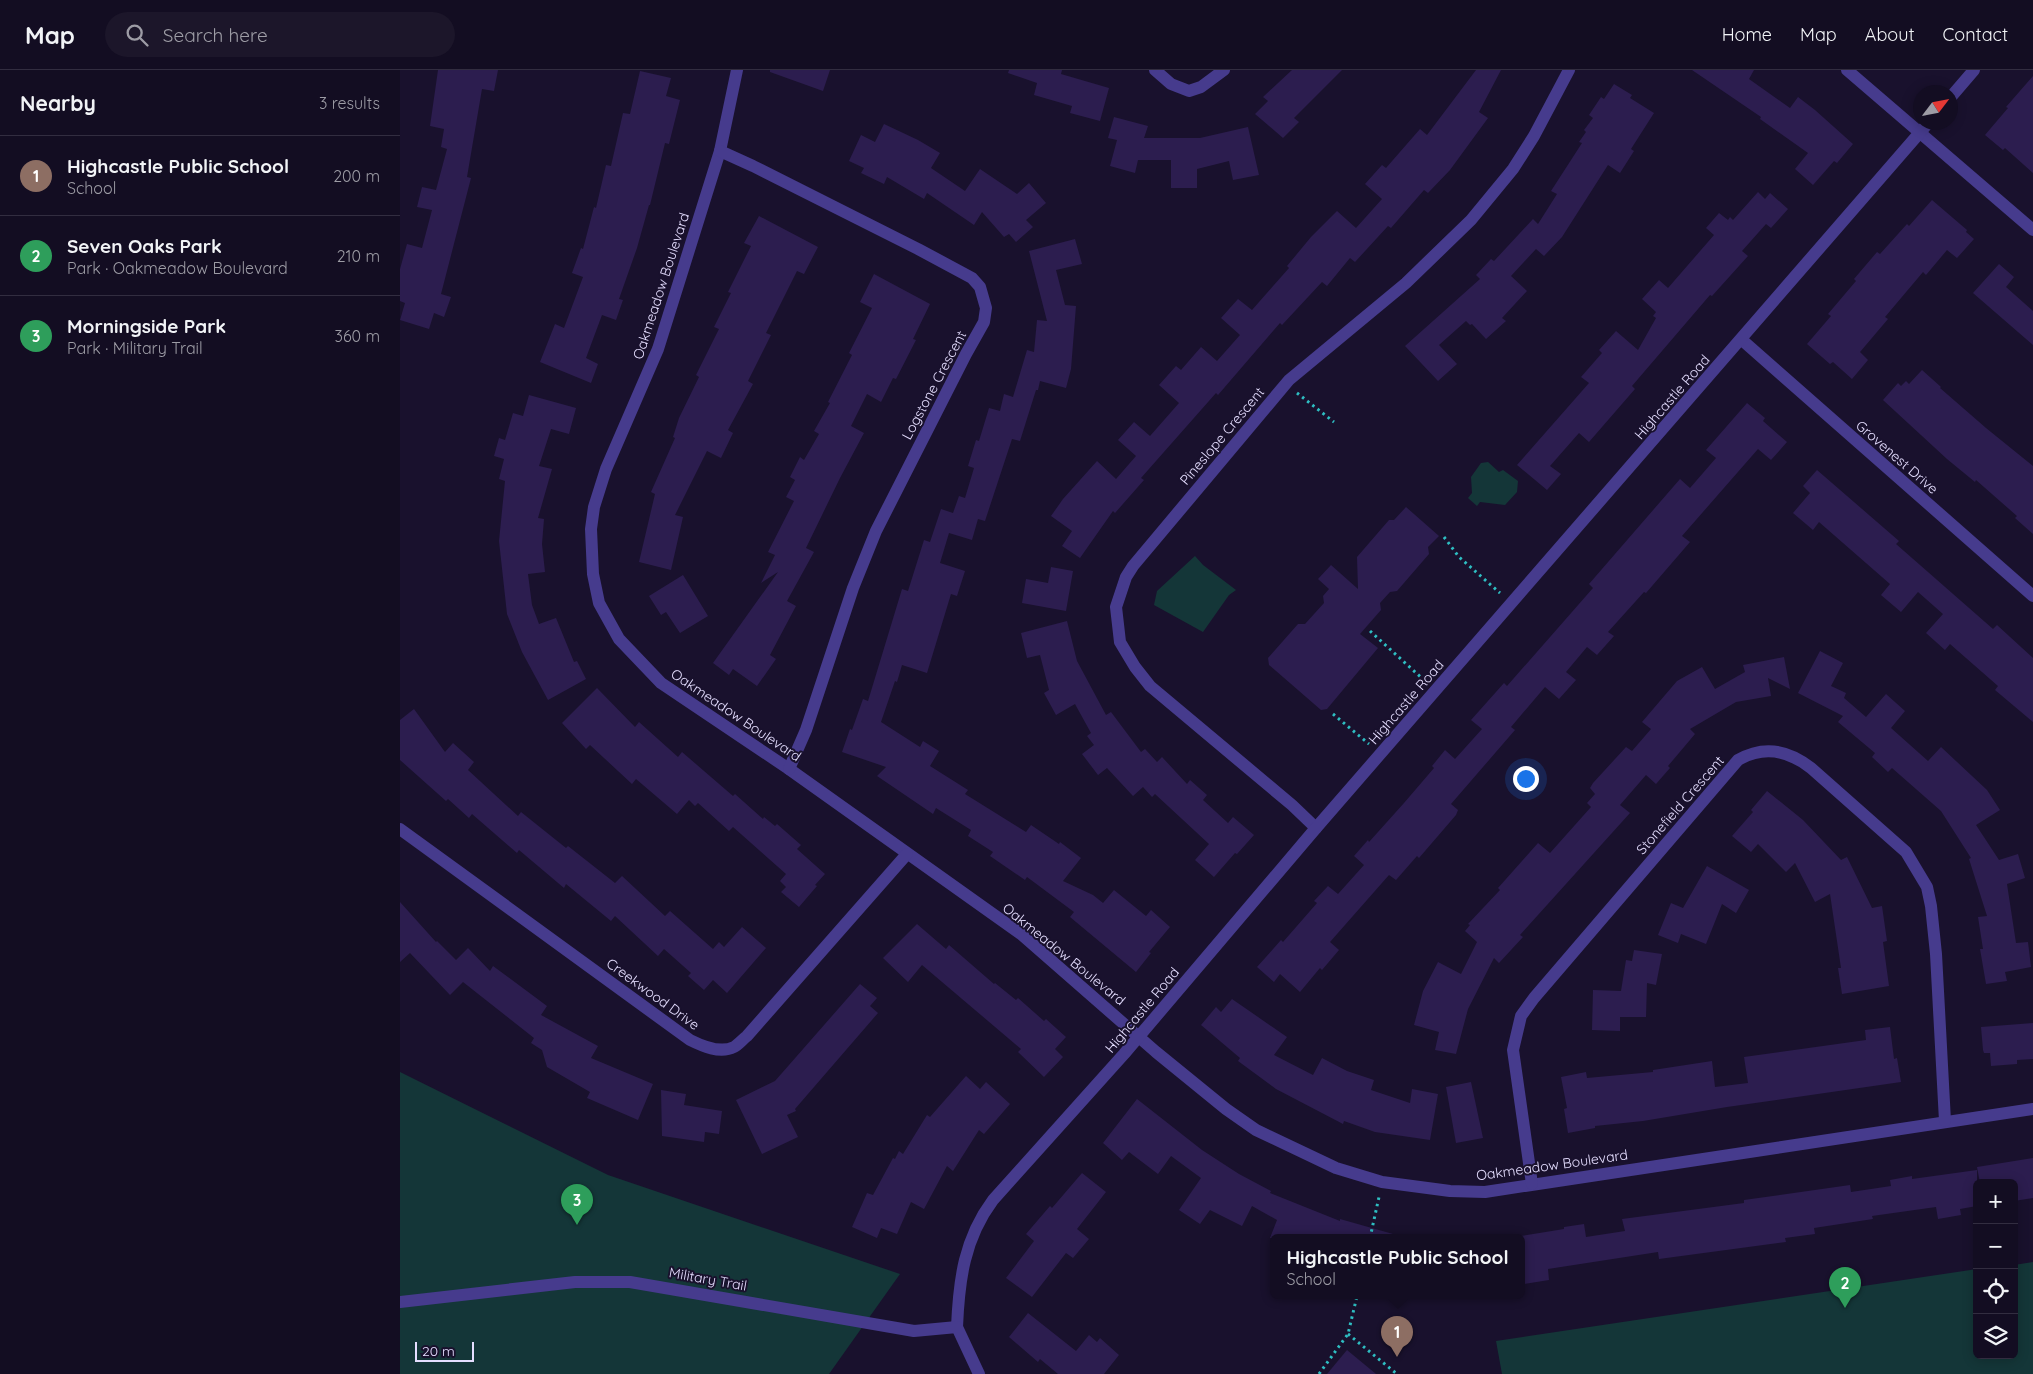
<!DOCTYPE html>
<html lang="en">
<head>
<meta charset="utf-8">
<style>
	body { margin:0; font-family:Quicksand,sans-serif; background:#1c162a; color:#f1f3f6 }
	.controls { position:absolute; right:15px; bottom:15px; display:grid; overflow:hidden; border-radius:8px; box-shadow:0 2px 12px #0003 }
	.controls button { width:45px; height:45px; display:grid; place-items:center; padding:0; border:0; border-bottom:1px solid #322d40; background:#130d22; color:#f1f3f6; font:25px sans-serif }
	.compass { position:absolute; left:1513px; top:15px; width:45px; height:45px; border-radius:50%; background:#130d22; box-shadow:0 2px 12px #0003; rotate:58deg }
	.scale { position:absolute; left:15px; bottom:12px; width:59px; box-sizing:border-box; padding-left:5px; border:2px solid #e5deff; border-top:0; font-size:14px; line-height:18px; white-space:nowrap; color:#e5deff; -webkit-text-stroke:4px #19112d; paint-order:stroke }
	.you { position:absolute; left:1125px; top:708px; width:18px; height:18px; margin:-12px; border:4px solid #fff; border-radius:50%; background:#1a73e8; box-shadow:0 0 0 8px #1a73e833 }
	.badge { display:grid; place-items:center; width:32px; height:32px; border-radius:50%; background:#0ad0ff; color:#fff; font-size:16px; font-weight:700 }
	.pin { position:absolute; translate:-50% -41px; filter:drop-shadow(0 1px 2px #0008) }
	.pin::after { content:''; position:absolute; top:26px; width:18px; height:15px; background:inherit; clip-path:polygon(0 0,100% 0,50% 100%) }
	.popup { position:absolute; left:870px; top:1164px; width:255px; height:65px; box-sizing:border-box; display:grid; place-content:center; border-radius:8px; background:#130d22; filter:drop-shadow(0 1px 4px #0005); font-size:16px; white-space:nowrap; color:#9d9ca5 }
	.popup b { font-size:19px; color:#f1f3f6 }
	.popup::after { content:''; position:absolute; left:50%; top:100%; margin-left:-10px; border:10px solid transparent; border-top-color:#130d22 }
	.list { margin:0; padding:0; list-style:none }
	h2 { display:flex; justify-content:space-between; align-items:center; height:65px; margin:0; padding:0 20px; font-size:21px }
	h2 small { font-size:16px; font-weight:400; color:#9d9ca5 }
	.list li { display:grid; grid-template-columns:32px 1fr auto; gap:15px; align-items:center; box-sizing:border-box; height:80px; padding:0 20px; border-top:1px solid #322d40 }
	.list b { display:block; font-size:19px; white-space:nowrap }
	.list p { margin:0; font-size:16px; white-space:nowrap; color:#9d9ca5 }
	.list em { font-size:16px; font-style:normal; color:#9d9ca5 }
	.icon { flex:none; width:28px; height:28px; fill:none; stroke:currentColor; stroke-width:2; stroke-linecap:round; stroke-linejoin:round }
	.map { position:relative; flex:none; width:1633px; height:1304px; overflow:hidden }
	header { display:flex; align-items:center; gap:30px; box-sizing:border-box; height:70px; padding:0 25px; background:#130d22; border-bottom:1px solid #322d40 }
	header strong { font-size:24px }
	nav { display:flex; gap:28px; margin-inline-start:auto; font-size:18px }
	.search { width:350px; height:45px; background:#1c162a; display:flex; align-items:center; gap:12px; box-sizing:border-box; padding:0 18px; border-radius:28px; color:#9d9ca5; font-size:19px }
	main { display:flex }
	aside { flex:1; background:#130d22 }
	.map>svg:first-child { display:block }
	.green { fill:#143638 }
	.building { fill:#2c1d4f }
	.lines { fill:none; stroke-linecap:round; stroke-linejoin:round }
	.path { stroke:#2ebec2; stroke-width:3; stroke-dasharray:2.5 4; stroke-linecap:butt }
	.minor { stroke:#463b8d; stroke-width:12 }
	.tertiary { stroke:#463b8d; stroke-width:12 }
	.labels { text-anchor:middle; stroke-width:4; stroke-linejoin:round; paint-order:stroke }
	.street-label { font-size:14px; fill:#e5deff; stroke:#19112d }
</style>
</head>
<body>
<header>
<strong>Map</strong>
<div class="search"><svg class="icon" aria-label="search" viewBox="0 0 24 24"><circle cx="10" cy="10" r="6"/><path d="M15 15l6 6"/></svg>Search here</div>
<nav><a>Home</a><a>Map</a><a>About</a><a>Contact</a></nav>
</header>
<main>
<aside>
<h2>Nearby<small>3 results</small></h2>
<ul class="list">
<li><span class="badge" style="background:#8d6e63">1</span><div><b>Highcastle Public School</b><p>School</p></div><em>200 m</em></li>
<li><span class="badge" style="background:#2e9e5b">2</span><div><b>Seven Oaks Park</b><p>Park · Oakmeadow Boulevard</p></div><em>210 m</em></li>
<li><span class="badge" style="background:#2e9e5b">3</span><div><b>Morningside Park</b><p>Park · Military Trail</p></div><em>360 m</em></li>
</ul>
</aside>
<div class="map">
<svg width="1633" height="1304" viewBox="0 0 1633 1304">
	<rect width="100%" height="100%" fill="#19112d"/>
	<g class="green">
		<path d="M1088,392L1099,402L1103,400L1118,411L1117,422L1105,435L1080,432L1077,436L1068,428L1072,423L1071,407L1081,393Z"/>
		<path d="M795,486L803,495L836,520L829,525L803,562L754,535L757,521Z"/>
		<path d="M0,1002L208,1105L500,1204L429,1304H0Z"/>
		<path d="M1633,1192V1304H1102L1096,1271L1577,1199V1285H1614V1195Z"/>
	</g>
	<g class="building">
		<path d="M38,0H98L94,21L82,19L67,107L71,108L41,224L51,227L44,247L34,243L29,259L0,250L5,233L0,231V199L7,174L22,178L32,140L17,137L22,117L36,120L47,79L41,77L44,59L30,56Z"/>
		<path d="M370,0H430L423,21L370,2Z"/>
		<path d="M609,0H662L661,4L709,18L700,51L670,43L672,36L634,25L637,13L608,3Z"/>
		<path d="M892,0H942L894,48L899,52L883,68L855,44L868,31L863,27Z"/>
		<path d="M1076,0H1101L1079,42L1088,48L1050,100L1028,123L1024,120L991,158L988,156L955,192L950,188L927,216L922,212L882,255L880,253L818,325L816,323L741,408L744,410L715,443L713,441L680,488L662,476L672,461L651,446L663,429L697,391L716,409L736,386L718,370L734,352L750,366L779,333L759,315L776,296L781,300L801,277L817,291L840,265L821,248L838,229L852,240L889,198L887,196L911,167L937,141L956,158L982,129L965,114L982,95L986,98L1020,59L1027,65Z"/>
		<path d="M1292,0H1354L1349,9L1390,38L1398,27L1415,40L1453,74L1437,93L1434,91L1413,115L1395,99L1408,83L1360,49L1361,47Z"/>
		<path d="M240,1L271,8L266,26L280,30L269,74L265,73L250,135H249L237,178L219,229L223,230L216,250L202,245L186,288L198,294L191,313L140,292L155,254L164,258L183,207L172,203L181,178L183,179L194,137L196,138L206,95L211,96L223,43L230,44Z"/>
		<path d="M1633,6V103L1605,78L1603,80L1585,65L1608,38L1606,37Z"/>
		<path d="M1214,14L1232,25L1230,28L1254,43L1231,79L1234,81L1220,103L1208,95L1162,167L1144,186L1136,179L1111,206L1127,221L1102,248L1106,251L1086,269L1072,254L1070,255L1066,251L1039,275L1057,294L1038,311L1005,276L1080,209L1076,205L1091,189L1094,191L1133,149L1138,154L1157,124L1151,121L1182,73L1179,72L1186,62L1184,60L1193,48L1189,45L1201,27L1204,29Z"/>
		<path d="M714,47L748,56L744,68H800L848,57L859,105L833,110L829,91L797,99V118H771V90H738L735,103L710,96L717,70L708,68Z"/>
		<path d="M484,54L518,70L540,83L531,98L565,121L580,99L617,124L629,113L646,133L626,150L633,157L616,172L609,164L604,167L582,142L574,155L527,123L524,129L487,107L484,114L461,103L464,98L449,91L461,65L475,72Z"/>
		<path d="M1358,122L1365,129L1370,123L1388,139L1371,158L1366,154L1342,181L1348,186L1312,226L1310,225L1232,316L1235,319L1189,372L1179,363L1150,396L1161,404L1147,420L1117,395L1189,313L1181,307L1202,283L1199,280L1216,261L1238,280L1256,248L1253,246L1256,242L1242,229L1259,210L1268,218L1314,165L1306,158L1319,143L1328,150L1330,147L1333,150Z"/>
		<path d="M1532,130L1567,160L1566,162L1574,169L1557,188L1547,180L1526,205L1523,202L1485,247L1488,249L1460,282L1468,290L1452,309L1433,292L1430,294L1407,274L1431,246L1428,244L1456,211L1454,209L1477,182L1480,184L1507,154L1509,156Z"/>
		<path d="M359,146L418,177L404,204L397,201L366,263L371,265L348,311L353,314L328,360L333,363L321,388L307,381L275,445L283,447L271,500L239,492L255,424L251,422L275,368L273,367L279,348L299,307L296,305L319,259L314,257L331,223L328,222L351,176L344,173Z"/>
		<path d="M675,169L682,194L656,200L665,235L676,236L671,299L666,318L640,311L638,320H636L620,371L612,369L585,451L578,449L572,470L549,463L540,493L565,501L557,526L551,524L527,603L502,595L497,612L495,611L481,652L520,677L523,671L539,681L530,696L568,720L565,724L626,762L631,755L659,774L660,772L681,788L663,811L693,825L703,833L714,820L746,846L751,840L770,857L749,882L751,883L736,902L670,847L674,842L627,807L625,810L590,786L593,782L568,766L571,760L536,738L533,744L477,706L486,697L442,682L450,659L452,660L463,629L468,631L502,519L508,521L524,470L530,472L541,439L553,443L559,426L565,428L574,398L568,396L576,370L579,371L589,338L600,341L604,324L613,327L627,280L634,282L637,250L647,251L629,181Z"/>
		<path d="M1599,194L1614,207L1606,217L1633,241V275L1573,223Z"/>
		<path d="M474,204L530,234L513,269L516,270L496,309L493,308L481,332L467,324L451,356L464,363L440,408L406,478L414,482L387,531L396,536L370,585L376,589L357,616L333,599L329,605L313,593L378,502L361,513L375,485L368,482L394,431L386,427L395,410L390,407L400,387L404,390L419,364L414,361L430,333L428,332L452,285L449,283L472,238L460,232Z"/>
		<path d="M1522,300L1541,317L1540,318L1586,358L1633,396V464L1615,448L1617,446L1576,410L1575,412L1547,389L1483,330L1498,313L1501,316L1506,311L1509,314Z"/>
		<path d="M129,325L176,338L169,364L151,359L139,396L152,399L138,448L144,449L142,474L145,502L128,504L132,535L139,554L156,548L174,592L177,591L186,609L148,630L122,582L107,544L99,471L105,411L99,409L104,389L94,386L99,368L105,370L113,343L123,346Z"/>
		<path d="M1347,333L1365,348L1363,351L1387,372L1371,390L1358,379L1282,466L1290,472L1246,523L1244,522L1208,562L1214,566L1197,585L1187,577L1166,602L1176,610L1159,629L1145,617L1111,657L1115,660L1051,734L1058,740L1056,745L1019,788L1017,786L996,810L989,805L930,872L939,880L922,900L920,898L900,922L880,904L874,912L857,897L881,870L883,872L917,833L914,831L928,816L938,824L964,795L954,786L968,770L969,772L1004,733L1034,698L1032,696L1045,680L1055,689L1082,659L1071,650L1104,613L1107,616L1193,518L1189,514L1280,409L1290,418L1316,388L1306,380Z"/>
		<path d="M1417,400L1499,471L1496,474L1593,559L1597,555L1633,588V652L1595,620L1598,616L1550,574L1545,580L1526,563L1543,544L1518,522L1501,542L1481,525L1490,514L1419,452L1413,460L1393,443L1410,423L1403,416Z"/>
		<path d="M1006,437L1039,466L1028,477L1029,484L997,521L990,522L980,533L981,540L960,564L978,578L927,639L921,640L869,595L868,588L898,554H905L924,533L923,526L929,519L918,509L931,495L958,519L957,487L989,450H994Z"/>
		<path d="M651,497L673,501L666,541L622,533L626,509L648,513Z"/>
		<path d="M283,505L308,546L280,563L266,542L261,545L249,526Z"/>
		<path d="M667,551L677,591L706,645L711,642L741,682L745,679L757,692L762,687L787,714L790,710L807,725L803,730L828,753L833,747L854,765L837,784L835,783L814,807L795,790L809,774L755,724L752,727L743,717L733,726L707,698L698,705L682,684L694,675L687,666L691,663L675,634L656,645L644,623L649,620L640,585L627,588L621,563Z"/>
		<path d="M1420,581L1443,593L1431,616L1446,623L1444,628L1466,647L1486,624L1505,641L1491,658L1528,691L1541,677L1587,720L1600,740L1576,755L1599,790L1618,784L1625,808L1607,814L1616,873L1628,872L1631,897L1605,902L1607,911L1586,914L1580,879H1583L1578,847L1587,846L1569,789L1571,788L1541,741L1492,698L1488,702L1472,687L1475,683L1438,652L1443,646L1398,623Z"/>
		<path d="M1384,587L1390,619L1368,608L1371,626L1336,632L1290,659L1295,664L1268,696L1270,698L1256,714L1246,705L1220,735L1230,743L1120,865L1123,867L1099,893L1094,888L1068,939L1056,984L1035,980L1039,962L1014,955L1023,921L1038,892L1061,904L1077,872L1065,861L1070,855L1068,854L1100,820L1098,818L1138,773L1150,783L1191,737L1187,733L1195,724L1190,718L1193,713L1226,677L1232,681L1251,659L1242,652L1277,611L1302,597L1315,619L1345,602L1343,595Z"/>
		<path d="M197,618L235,657L239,652L278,687L282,682L333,726L335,724L363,749L364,747L375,756L377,754L401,775L397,779L425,804L415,815L417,816L399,837L381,822L386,817L380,811L386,804L333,757L329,761L298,733L295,736L289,730L277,744L236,709L232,714L190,675L186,679L162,653Z"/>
		<path d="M14,639L45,682L53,673L74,692L68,700L118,746L121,742L166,778L168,776L215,813L222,806L265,846L270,841L313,879L319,872L324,877L342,857L366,878L327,923L313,910L304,920L288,906L291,903L264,879L258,886L215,846L211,851L166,814L164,818L119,780L117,783L72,744L69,748L48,729L46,731L0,690V650Z"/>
		<path d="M1367,721L1403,750L1441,790L1447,787L1472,838L1482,836L1487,871L1483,872L1489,916L1442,924L1438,898H1441L1430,824L1415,832L1395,793L1386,802L1358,774L1351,782L1332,766L1353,742L1351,740Z"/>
		<path d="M1307,796L1349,820L1336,843L1322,834L1306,874L1281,864L1278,873L1258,865L1271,833L1283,838Z"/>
		<path d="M0,832L36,872L37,871L56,890L68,878L90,901L93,896L147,936L141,945L198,976L191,988L253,1014L238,1050L187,1028L190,1022L147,997L142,980L131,973L134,968L63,912L50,925L10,883L0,892Z"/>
		<path d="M517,854L546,879L549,875L594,914L595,913L616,930L618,928L644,951L646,949L666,967L655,979L663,987L644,1007L618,982L621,979L522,895L508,912L483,888Z"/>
		<path d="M1234,880L1262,884L1256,915L1247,913L1246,947H1220V961L1192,960L1193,920L1221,921L1226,890L1232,891Z"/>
		<path d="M460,914L477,928L470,936L478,943L395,1039L396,1041L387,1045L398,1067L362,1084L336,1030L375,1011Z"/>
		<path d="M832,929L887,967L874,985L913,1005L922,988L947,1001L974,1010L971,1020L1010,1033L1012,1019L1038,1024L1030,1070L975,1062L944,1051L943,1054L876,1019L838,991L840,988L801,955L816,937L821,942Z"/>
		<path d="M1633,953V989L1617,990V994L1591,996L1590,983H1584L1583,980L1581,957Z"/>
		<path d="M1490,957L1494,989L1497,988L1501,1012L1327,1037L1243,1051L1195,1056V1058L1168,1063L1164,1039L1167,1038L1161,1007L1186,1002L1187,1008L1253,1002V1000L1312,991L1315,1017L1348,1013L1344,987L1466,970L1465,960Z"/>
		<path d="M566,1006L580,1019L586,1012L610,1034L584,1064L579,1060L553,1101L547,1096L524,1139L511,1132L497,1164L481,1158L477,1168L452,1157L467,1123L473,1125L493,1088L495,1089L499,1081L503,1084L527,1045L530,1047Z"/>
		<path d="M1071,1012L1083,1068L1056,1073L1046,1017Z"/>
		<path d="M261,1020L286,1024L284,1035L322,1041L319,1064L305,1062L304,1072L262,1066Z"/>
		<path d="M737,1029L802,1080L839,1104L871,1121L870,1123L940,1151V1149L993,1164L992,1168H870L877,1150L852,1136L842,1156L810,1140L800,1154L779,1140L801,1108L771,1086L758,1104L729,1082L722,1090L703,1073Z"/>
		<path d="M1633,1088V1128L1614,1131V1113H1580L1577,1097Z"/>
		<path d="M1577,1100V1136L1560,1139L1561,1145L1538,1149L1536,1137L1472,1146L1473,1149L1414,1158L1415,1164L1385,1168L1386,1172L1259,1189L1258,1182L1148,1199L1149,1210L1124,1214L1121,1192V1166L1164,1159V1157L1184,1154L1186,1167L1225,1161L1222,1149L1344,1133V1130L1450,1115L1451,1122L1491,1116L1490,1110L1512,1106V1109Z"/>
		<path d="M682,1103L706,1122L677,1159L689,1169L673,1188L666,1183L632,1227L606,1208L634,1171L626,1164L650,1136L652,1138Z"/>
		<path d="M628,1243L676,1281L689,1265L697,1272L700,1268L719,1285L704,1304H658L640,1289L638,1292L609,1267Z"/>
		<path d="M947,1280L976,1304H927Z"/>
	</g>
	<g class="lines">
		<g class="path">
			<path d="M897,323L934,352"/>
			<path d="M1044,467L1059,487L1100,523"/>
			<path d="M970,561L1025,611"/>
			<path d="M933,644L969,674"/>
			<path d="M970,1168L979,1127"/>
			<path d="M948,1264L997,1304"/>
			<path d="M919,1304L948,1264L957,1226"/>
		</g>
		<g class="minor">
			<path d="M337,0L320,81L258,279L206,399L194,437L191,459L193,504L199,533L219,569L261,613L389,699L621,864L756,982L826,1039L856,1060L936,1098L982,1112L1050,1121L1085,1122L1633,1039"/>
			<path d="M755,0L771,14L789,21L801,17L824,0"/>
			<path d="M1447,0L1633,160"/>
			<path d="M1550,28L1574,0"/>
			<path d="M320,81L353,96L518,179L572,208L580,217L586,238L584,252L566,284L476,461L453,518L406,660L389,699"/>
			<path d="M1342,270L1633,526"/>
			<path d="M916,758L892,735L750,616L735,597L720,572L716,537L726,507L733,496L889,310L1006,213L1071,150L1113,99L1134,66L1169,0"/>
			<path d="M0,759L290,970C302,976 320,984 334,977C338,975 343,969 347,966L507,784"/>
			<path d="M1132,1114L1113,980L1121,946L1134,928L1338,690C1364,675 1388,680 1411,698L1506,782L1527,817L1531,836L1536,884L1545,1051"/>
			<path d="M557,1257C559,1210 564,1169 593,1130L724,984L916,758L1529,52"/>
		</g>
		<path class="tertiary" d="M0,1232L175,1212H230L514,1261L557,1257L579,1304"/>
	</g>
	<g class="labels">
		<g class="street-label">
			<text transform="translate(261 216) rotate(-72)" y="5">Oakmeadow Boulevard</text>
			<text transform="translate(534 315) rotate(-62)" y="5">Logstone Crescent</text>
			<text transform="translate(1272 327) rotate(-49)" y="5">Highcastle Road</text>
			<text transform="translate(822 366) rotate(-50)" y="5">Pineslope Crescent</text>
			<text transform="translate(1497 387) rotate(41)" y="5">Grovenest Drive</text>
			<text transform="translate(1006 632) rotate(-49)" y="5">Highcastle Road</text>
			<text transform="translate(336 645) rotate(34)" y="5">Oakmeadow Boulevard</text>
			<text transform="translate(1280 735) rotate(-49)" y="5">Stonefield Crescent</text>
			<text transform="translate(664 884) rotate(39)" y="5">Oakmeadow Boulevard</text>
			<text transform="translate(253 924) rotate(36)" y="5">Creekwood Drive</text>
			<text transform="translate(742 940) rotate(-50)" y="5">Highcastle Road</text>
			<text transform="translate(1152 1095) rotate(-8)" y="5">Oakmeadow Boulevard</text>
			<text transform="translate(308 1209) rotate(10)" y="5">Military Trail</text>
		</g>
	</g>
</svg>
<div class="controls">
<button>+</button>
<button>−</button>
<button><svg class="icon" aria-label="locate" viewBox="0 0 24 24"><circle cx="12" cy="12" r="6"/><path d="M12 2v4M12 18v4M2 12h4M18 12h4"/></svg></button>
<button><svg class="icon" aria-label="layers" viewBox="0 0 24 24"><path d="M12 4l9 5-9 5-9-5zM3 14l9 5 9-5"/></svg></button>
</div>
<svg class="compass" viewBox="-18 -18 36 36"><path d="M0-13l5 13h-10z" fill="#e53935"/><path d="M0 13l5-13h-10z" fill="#9d9ca5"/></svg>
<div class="scale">20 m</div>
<div class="you"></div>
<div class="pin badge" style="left:997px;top:1287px;background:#8d6e63">1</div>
<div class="popup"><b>Highcastle Public School</b>School</div>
<div class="pin badge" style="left:1445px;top:1238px;background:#2e9e5b">2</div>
<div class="pin badge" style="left:177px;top:1155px;background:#2e9e5b">3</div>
</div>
</main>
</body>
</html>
